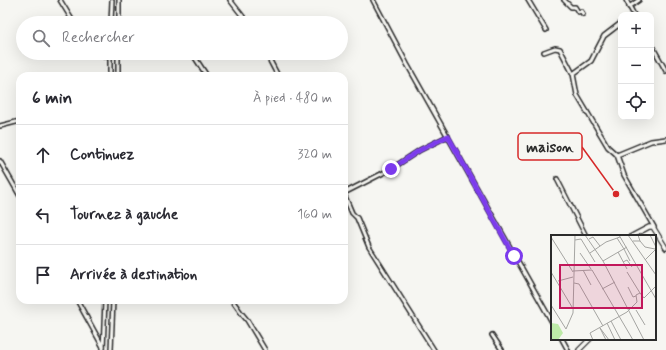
<!DOCTYPE html>
<html lang="fr">
<head>
<meta charset="utf-8">
<style>
	body { margin:0; font-family:Mynerve,sans-serif; background:#f7f7f7; color:#2b2b33 }
	.controls { position:absolute; right:12px; top:12px; display:grid; overflow:hidden; border-radius:8px; box-shadow:0 4px 16px #0002 }
	.controls button { width:36px; height:36px; display:grid; place-items:center; padding:0; border:0; border-bottom:1px solid #e1e1e2; background:#fff; color:#2b2b33; font:20px sans-serif }
	.stop { position:absolute; width:12px; height:12px; margin:-9px; border:3px solid #7c3aed; border-radius:50%; background:#fff }
	.stop.end { background:#7c3aed; border-color:#fff; box-shadow:0 1px 4px #0008 }
	.list { margin:0; padding:0; list-style:none }
	h2 { display:flex; justify-content:space-between; align-items:center; height:52px; margin:0; padding:0 16px; font-size:17px }
	h2 small { font-size:13px; font-weight:400; color:#7c7c81 }
	.list li { display:grid; grid-template-columns:26px 1fr auto; gap:12px; align-items:center; box-sizing:border-box; height:60px; padding:0 16px; border-top:1px solid #e1e1e2 }
	.list b { display:block; font-size:15px; white-space:nowrap }
	.list em { font-size:13px; font-style:normal; color:#7c7c81 }
	.icon { flex:none; width:22px; height:22px; fill:none; stroke:currentColor; stroke-width:2; stroke-linecap:round; stroke-linejoin:round }
	.map { position:relative; flex:none; width:666px; height:350px; overflow:hidden }
	.search { position:absolute; background:#fff; box-shadow:0 4px 16px #0002; left:16px; top:16px; width:332px; height:44px; display:flex; align-items:center; gap:10px; box-sizing:border-box; padding:0 14px; border-radius:22px; color:#7c7c81; font-size:15px }
	.panel { position:absolute; background:#fff; box-shadow:0 4px 16px #0002; left:16px; top:72px; width:332px; height:232px; border-radius:12px }
	.map>svg:first-child { display:block }
	.lines { fill:none; stroke-linecap:round; stroke-linejoin:round }
	.minor-casing { stroke:#2b2b2b; stroke-width:6 }
	.tertiary-casing { stroke:#2b2b2b; stroke-width:6 }
	.minor { stroke:#f6f6f2; stroke-width:3 }
	.tertiary { stroke:#f6f6f2; stroke-width:3.5 }
	.route { stroke:#7c3aed; stroke-width:5 }
	.inset-road { fill:none; stroke:#a5a5a2; stroke-width:1 }
	.view { fill:#c2185b; fill-opacity:0.15; stroke:#c2185b; stroke-width:2 }
	.inset-edge { fill:none; stroke:#2b2b2b; stroke-width:2 }
	.leader { fill:none; stroke:#d62828; stroke-width:1.5 }
	.callout-dot { fill:#d62828; stroke:#f6f6f2; stroke-width:1.5 }
	.callout { fill:#f6f6f2; stroke:#d62828; stroke-width:1.5 }
	.callout-label { font-size:15px; text-anchor:middle; font-weight:bold; fill:#2b2b2b }
</style>
</head>
<body>
<div class="map">
<svg width="666" height="350" viewBox="0 0 666 350">
	<rect width="100%" height="100%" fill="#f6f6f2"/>
	<filter id="ink" filterUnits="userSpaceOnUse"><feTurbulence type="fractalNoise" baseFrequency=".025" numOctaves="2"/><feDisplacementMap in="SourceGraphic" scale="8" xChannelSelector="R" yChannelSelector="G"/><feConvolveMatrix kernelMatrix="1 2 1 2 8 2 1 2 1" color-interpolation-filters="sRGB"/></filter>
	<g filter="url(#ink)">
		<g class="lines">
			<defs>
				<g id="minor">
					<path d="M60,0L74,23"/>
					<path d="M230,0L248,23"/>
					<path d="M373,0L407,64L552,322"/>
					<path d="M528,0L546,30"/>
					<path d="M564,0L571,7H575L578,12L581,11L583,14"/>
					<path d="M626,0L634,15"/>
					<path d="M629,7L639,0"/>
					<path d="M111,23L112,0"/>
					<path d="M119,23V0"/>
					<path d="M651,44L666,71"/>
					<path d="M544,52L555,48L560,49L573,74L577,95L608,147L617,155L624,175L654,227"/>
					<path d="M96,53L99,56H110"/>
					<path d="M192,53L207,76"/>
					<path d="M266,53L278,76"/>
					<path d="M573,74L591,61L604,36L621,23"/>
					<path d="M110,76V53"/>
					<path d="M118,76V53"/>
					<path d="M0,126L20,121"/>
					<path d="M617,155L651,141L666,139"/>
					<path d="M0,161L20,196"/>
					<path d="M557,179L586,236"/>
					<path d="M344,193L391,169L420,150L448,136"/>
					<path d="M344,194L352,213L357,218L369,247L434,350"/>
					<path d="M77,300L103,347"/>
					<path d="M232,300L242,314L247,320L265,350"/>
					<path d="M492,335L502,350"/>
					<path d="M562,339L568,350"/>
					<path d="M103,350L105,300"/>
					<path d="M111,350L113,300"/>
				</g>
				<g id="tertiary">
					<path d="M632,236L649,227H653L666,248"/>
					<path d="M579,350L590,339"/>
				</g>
			</defs>
			<use href="#minor" class="minor-casing"/>
			<use href="#tertiary" class="tertiary-casing"/>
			<use href="#minor" class="minor"/>
			<use href="#tertiary" class="tertiary"/>
		</g>
	</g>
	<g class="lines" filter="url(#ink)">
		<path class="route" d="M391,169L420,150L448,136L514,256"/>
	</g>
	<g transform="translate(551 235)">
		<rect width="105" height="105" fill="#f6f6f2"/>
		<path d="M0,88L7,89L12,98L7,105H0Z" fill="#beeba8"/>
		<path class="inset-road" d="M34,0L52,26L93,105M68,0L105,64M77,0L105,40M99,0L105,12M0,2L22,37M66,3L73,14M38,4L42,2L49,11M24,5L30,4L44,27M82,6H89L87,0M89,6L94,12L104,14M73,14L79,26M67,17L76,34M29,18L40,34M39,18L55,7L69,2M94,25L105,14M52,26L76,12M72,27L76,25L81,32M32,35L40,50M22,36L41,35L82,105M0,37L21,72M76,37L89,58M7,46L22,42M23,48L28,49L52,91M77,52L82,62L85,61M51,54L64,47M0,70L15,94L22,78L24,0M85,75L94,90M60,86L70,105M56,88L64,105M49,93L58,105M49,93L55,105M42,105L39,98L76,77L86,67L85,60L89,58L93,63L105,51"/>
		<path class="view" d="M9,30H91V73H9Z"/>
		<rect width="105" height="105" class="inset-edge"/>
	</g>
	<path class="leader" d="M616 194L582 147"/>
	<circle class="callout-dot" cx="616" cy="194" r="4"/>
	<rect class="callout" x="518" y="133" width="64" height="27" rx="4"/>
	<g class="callout-label">
		<text x="550" y="152">maison</text>
	</g>
</svg>
<div class="controls">
<button>+</button>
<button>−</button>
<button><svg class="icon" aria-label="locate" viewBox="0 0 24 24"><circle cx="12" cy="12" r="6"/><path d="M12 2v4M12 18v4M2 12h4M18 12h4"/></svg></button>
</div>
<div class="stop" style="left:514px;top:256px"></div>
<div class="stop end" style="left:391px;top:169px"></div>
<div class="search"><svg class="icon" aria-label="search" viewBox="0 0 24 24"><circle cx="10" cy="10" r="6"/><path d="M15 15l6 6"/></svg>Rechercher</div>
<section class="panel">
<h2>6 min<small>À pied · 480 m</small></h2>
<ul class="list">
<li><svg class="icon" aria-label="ahead" viewBox="0 0 24 24"><path d="M12 20V5M6 11l6-6 6 6"/></svg><div><b>Continuez</b></div><em>320 m</em></li>
<li><svg class="icon" aria-label="left" viewBox="0 0 24 24"><path d="M17 20v-9H6M10 6l-5 5 5 5"/></svg><div><b>Tournez à gauche</b></div><em>160 m</em></li>
<li><svg class="icon" aria-label="arrive" viewBox="0 0 24 24"><path d="M6 21V4h12l-3 4 3 4H6"/></svg><div><b>Arrivée à destination</b></div></li>
</ul>
</section>
</div>
</body>
</html>
